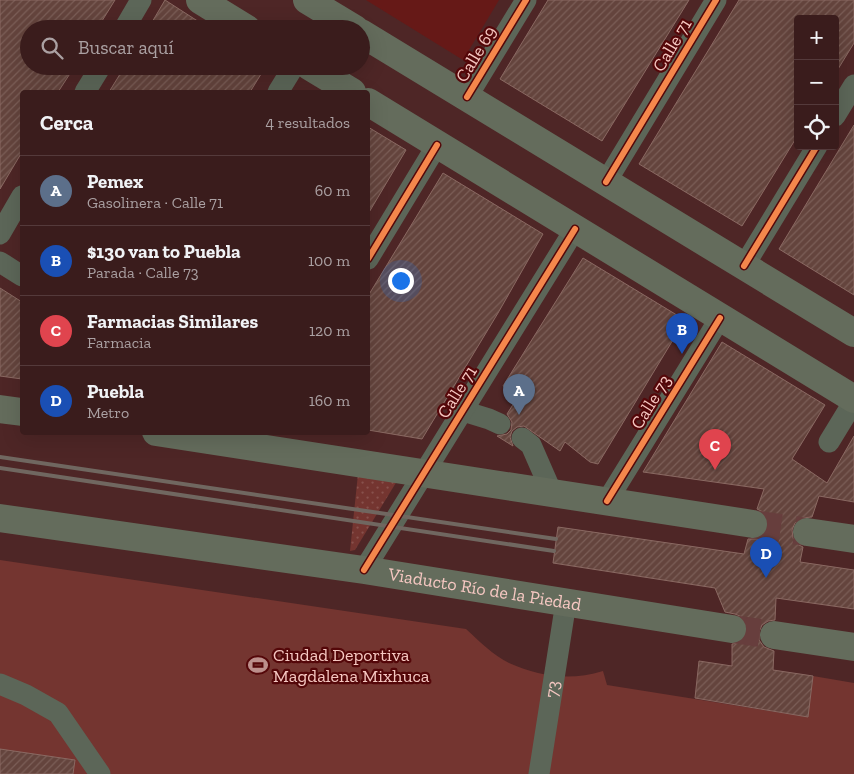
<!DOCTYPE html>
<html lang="es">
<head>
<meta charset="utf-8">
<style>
	body { margin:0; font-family:"Zilla Slab",serif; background:#452929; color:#f1f3f6 }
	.controls { position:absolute; right:15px; top:15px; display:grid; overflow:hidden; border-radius:5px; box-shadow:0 5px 20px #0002 }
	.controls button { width:45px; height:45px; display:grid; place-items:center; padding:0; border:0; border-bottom:1px solid #543a3b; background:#3a1c1c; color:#f1f3f6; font:25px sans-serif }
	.you { position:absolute; left:400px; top:280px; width:18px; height:18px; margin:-12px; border:4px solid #fff; border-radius:50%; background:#1a73e8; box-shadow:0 0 0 8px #1a73e833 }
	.badge { display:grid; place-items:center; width:32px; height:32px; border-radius:50%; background:#bb8f8b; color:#fff; font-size:16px; font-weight:700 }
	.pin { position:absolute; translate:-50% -41px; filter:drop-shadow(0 1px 2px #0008) }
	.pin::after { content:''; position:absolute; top:26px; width:18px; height:15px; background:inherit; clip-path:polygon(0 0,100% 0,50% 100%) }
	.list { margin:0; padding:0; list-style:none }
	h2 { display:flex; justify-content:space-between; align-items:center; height:65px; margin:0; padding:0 20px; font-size:21px }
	h2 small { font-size:16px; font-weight:400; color:#aba1a3 }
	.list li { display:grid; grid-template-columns:32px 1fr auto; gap:15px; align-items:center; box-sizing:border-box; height:70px; padding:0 20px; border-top:1px solid #543a3b }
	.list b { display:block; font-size:19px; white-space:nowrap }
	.list p { margin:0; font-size:16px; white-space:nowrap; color:#aba1a3 }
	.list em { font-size:16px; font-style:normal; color:#aba1a3 }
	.icon { flex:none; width:28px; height:28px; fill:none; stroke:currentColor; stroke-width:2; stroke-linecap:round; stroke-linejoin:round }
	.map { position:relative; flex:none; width:854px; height:774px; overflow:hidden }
	.search { position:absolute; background:#3a1c1c; box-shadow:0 5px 20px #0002; left:20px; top:20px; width:350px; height:55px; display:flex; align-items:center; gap:12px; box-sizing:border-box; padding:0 18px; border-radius:28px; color:#aba1a3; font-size:19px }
	.panel { position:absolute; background:#3a1c1c; box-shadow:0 5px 20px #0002; left:20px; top:90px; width:350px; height:345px; border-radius:5px }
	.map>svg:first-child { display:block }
	.built { fill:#661917 }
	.grass { fill:url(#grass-dots) }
	.pitch { fill:#743530 }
	.building { fill:url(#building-hatch); stroke:#8a6962 }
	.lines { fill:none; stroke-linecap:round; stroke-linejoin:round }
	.major-tunnel { stroke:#673e3d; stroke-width:28; stroke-dasharray:28 14; stroke-linecap:butt }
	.minor { stroke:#5c6658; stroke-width:21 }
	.major { stroke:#646c5c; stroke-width:28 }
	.rail { stroke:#706760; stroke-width:4 }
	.cycleway-casing { stroke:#540709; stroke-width:9 }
	.cycleway { stroke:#f5874c; stroke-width:6 }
	.labels { text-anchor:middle; stroke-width:4.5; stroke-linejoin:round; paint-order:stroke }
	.street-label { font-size:18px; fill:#f6c8c2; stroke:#540709 }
	.poi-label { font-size:18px; fill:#f6c8c2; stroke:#540709; text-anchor:start }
</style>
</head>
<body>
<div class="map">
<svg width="854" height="774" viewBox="0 0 854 774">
	<defs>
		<pattern id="grass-dots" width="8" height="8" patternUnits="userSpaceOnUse" patternTransform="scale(1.25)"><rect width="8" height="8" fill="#743530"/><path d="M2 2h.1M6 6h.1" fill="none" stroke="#88514c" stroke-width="1.8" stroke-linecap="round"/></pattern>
		<pattern id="building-hatch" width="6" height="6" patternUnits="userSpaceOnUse" patternTransform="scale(1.25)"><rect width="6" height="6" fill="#64443d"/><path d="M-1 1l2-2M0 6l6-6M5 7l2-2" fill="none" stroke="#7b5e57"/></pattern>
	</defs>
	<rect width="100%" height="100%" fill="#4e2626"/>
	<path class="built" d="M366,0H499L463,60Z"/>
	<path class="grass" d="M358,474L397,481L355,550L350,551Z"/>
	<path class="pitch" d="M0,560L466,629C479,641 493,655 509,663C540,677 571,681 603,671L607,685L808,717L813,676L854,683V774H0Z"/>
	<g class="building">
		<path d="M0,0H115L97,29H29V66H75L58,92H22V152L0,189Z"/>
		<path d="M165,0L210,29H148Z"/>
		<path d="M548,0H689L602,141L500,79Z"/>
		<path d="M739,0H854V43L835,74V19H798V135L742,226L639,164Z"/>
		<path d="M125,66H266L250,92H109Z"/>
		<path d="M854,125V295L779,249Z"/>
		<path d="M368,127L406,150L368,214Z"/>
		<path d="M443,173L543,234L498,313L422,439L368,430V296Z"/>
		<path d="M583,258L685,320L598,464L590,462L565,442L560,451L524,426L517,427L512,431L510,437L513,446L497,436L507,434L511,430L512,422L507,414L519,395L503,386Z"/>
		<path d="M0,288L22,302V379L0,376Z"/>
		<path d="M722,342L825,405L792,459L827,483L854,436V502L819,496L812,517L801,518L795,523L792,530L793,538L797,544L803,547L800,562L854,570V609L776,598L775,620L768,621L762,625L759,632V640L764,647L774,651L773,670L813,676L808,717L695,698L699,661L732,666V644L738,643L744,639L747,632V624L742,617L735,614L725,612L715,588L553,563L558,527L744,554L748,539H758L765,533L768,526V519L763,512L757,509L764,489L643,472Z"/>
		<path d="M0,749L75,760L73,774H0Z"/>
	</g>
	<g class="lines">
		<g class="major-tunnel">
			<path d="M753,524L807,532"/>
			<path d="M732,629L774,635"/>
		</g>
		<g class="minor">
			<path d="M124,29L141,0"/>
			<path d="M85,92L101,66"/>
			<path d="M278,92L294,66"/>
			<path d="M467,97L526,0"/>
			<path d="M835,116L854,85"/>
			<path d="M606,182L716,0"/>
			<path d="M0,234L22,196"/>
			<path d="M368,259L437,145"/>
			<path d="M0,262L22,276"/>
			<path d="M744,266L817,146"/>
			<path d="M463,411L489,419L500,424"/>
			<path d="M522,438L531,445L552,493"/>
			<path d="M829,442L854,401"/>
			<path d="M607,501L720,318"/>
			<path d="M364,570L575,229"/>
			<path d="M0,684L26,695L58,713L100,774"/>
			<path id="s1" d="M539,774L566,602"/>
		</g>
		<g class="major">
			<path d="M200,0L247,29"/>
			<path d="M307,0L355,29"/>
			<path d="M361,33L854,333"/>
			<path d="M309,66L352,92"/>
			<path d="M368,102L854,399"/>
			<path d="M0,409L22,412"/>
			<path d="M156,432L753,524"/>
			<path id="s2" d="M0,518L364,570L732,629"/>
			<path d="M807,532L854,539"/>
			<path d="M774,635L854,647"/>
		</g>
		<g class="rail">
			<path d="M0,457L556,539"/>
			<path d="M0,468L554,551"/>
		</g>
		<defs>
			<g id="cycleway">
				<path d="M467,97L526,0"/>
				<path d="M606,182L716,0"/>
				<path d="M368,259L437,145"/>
				<path d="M744,266L817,146"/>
				<path d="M607,501L720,318"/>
				<path d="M364,570L575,229"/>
			</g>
		</defs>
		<use href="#cycleway" class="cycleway-casing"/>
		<use href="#cycleway" class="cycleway"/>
	</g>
	<defs>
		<symbol id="stadium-bare" viewBox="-9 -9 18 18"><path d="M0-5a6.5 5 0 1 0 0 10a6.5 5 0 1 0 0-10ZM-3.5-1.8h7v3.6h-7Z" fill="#bb8f8b" stroke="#540709" stroke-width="2.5" paint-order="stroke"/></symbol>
	</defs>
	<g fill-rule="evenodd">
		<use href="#stadium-bare" x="244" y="651" width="28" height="28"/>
	</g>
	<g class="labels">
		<g class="street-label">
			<text transform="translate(672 45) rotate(-59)" y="6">Calle 71</text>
			<text transform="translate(476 54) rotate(-59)" y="6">Calle 69</text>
			<text transform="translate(457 392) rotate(-58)" y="6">Calle 71</text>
			<text transform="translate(651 402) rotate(-58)" y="6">Calle 73</text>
			<text dy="6" stroke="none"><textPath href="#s2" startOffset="490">Viaducto Río de la Piedad</textPath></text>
			<text dy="6" stroke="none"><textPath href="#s1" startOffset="86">73</textPath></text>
		</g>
		<g class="poi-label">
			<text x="273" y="661">Ciudad Deportiva<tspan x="273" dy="21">Magdalena Mixhuca</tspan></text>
		</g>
	</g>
</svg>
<div class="controls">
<button>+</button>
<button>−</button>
<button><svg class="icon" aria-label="locate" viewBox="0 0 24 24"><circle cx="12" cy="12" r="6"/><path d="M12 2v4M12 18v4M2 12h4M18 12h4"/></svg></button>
</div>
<div class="you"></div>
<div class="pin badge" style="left:519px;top:415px;background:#5c6f8a">A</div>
<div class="pin badge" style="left:682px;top:354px;background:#1a4fb4">B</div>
<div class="pin badge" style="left:715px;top:470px;background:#e0444e">C</div>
<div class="pin badge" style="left:766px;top:578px;background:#1a4fb4">D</div>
<div class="search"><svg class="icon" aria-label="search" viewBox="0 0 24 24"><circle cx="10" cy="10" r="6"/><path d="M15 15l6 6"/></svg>Buscar aquí</div>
<section class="panel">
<h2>Cerca<small>4 resultados</small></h2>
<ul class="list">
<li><span class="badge" style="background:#5c6f8a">A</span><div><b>Pemex</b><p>Gasolinera · Calle 71</p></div><em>60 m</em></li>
<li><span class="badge" style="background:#1a4fb4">B</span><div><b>$130 van to Puebla</b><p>Parada · Calle 73</p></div><em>100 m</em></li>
<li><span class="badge" style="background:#e0444e">C</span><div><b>Farmacias Similares</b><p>Farmacia</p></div><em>120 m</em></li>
<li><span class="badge" style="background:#1a4fb4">D</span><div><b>Puebla</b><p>Metro</p></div><em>160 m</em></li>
</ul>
</section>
</div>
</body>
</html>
